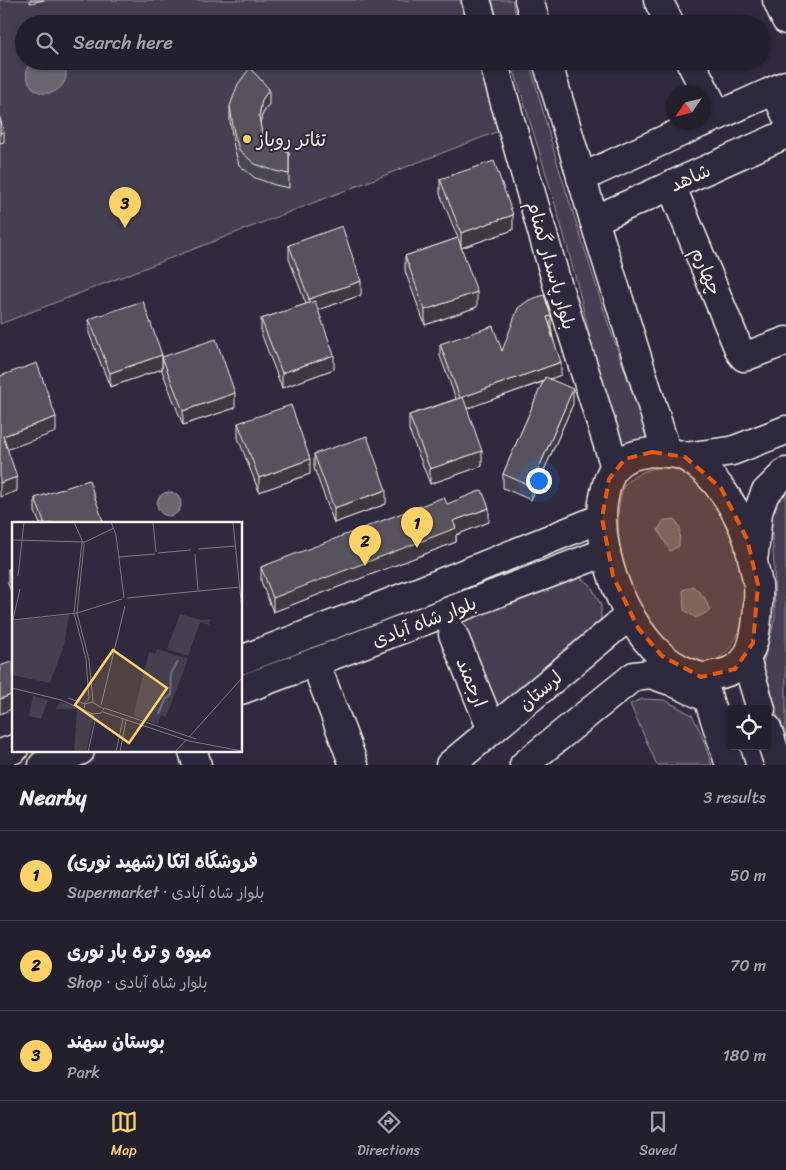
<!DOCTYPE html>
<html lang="en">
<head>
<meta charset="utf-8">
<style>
	body { margin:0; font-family:Sriracha,"Playpen Sans Arabic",sans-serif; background:#2b2836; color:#f1f3f6 }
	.controls { position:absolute; right:15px; bottom:15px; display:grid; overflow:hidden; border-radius:5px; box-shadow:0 1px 4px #0004 }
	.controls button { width:45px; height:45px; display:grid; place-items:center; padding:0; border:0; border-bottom:1px solid #403e4a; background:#23202e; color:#f1f3f6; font:25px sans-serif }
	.compass { position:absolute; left:666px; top:85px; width:45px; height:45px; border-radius:50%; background:#23202e; box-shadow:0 1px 4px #0004; rotate:235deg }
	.you { position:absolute; left:538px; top:480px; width:18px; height:18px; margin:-12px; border:4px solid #fff; border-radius:50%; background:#1a73e8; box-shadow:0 0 0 8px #1a73e833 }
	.badge { display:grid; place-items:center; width:32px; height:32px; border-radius:50%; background:#ffd166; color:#111; font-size:16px; font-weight:700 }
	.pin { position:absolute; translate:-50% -41px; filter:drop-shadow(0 1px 2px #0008) }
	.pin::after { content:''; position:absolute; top:26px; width:18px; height:15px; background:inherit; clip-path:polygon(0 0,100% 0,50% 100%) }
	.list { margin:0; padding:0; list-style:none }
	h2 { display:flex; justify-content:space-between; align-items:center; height:65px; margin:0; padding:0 20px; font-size:21px }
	h2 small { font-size:16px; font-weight:400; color:#a3a3aa }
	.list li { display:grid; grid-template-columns:32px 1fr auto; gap:15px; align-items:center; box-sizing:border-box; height:90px; padding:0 20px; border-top:1px solid #403e4a }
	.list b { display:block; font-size:19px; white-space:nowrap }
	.list p { margin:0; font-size:16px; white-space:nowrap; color:#a3a3aa }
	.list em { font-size:16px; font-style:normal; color:#a3a3aa }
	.icon { flex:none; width:28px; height:28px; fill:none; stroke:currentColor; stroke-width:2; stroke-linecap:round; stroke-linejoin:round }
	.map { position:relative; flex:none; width:786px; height:765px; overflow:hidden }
	.search { position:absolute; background:#23202e; box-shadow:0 1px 4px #0004; left:15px; right:15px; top:15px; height:55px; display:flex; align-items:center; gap:12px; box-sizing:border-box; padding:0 18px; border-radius:28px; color:#a3a3aa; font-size:19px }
	.sheet { height:335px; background:#23202e }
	nav { display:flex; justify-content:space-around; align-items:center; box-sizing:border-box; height:70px; border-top:1px solid #403e4a; background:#23202e; font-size:14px; color:#a3a3aa }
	nav a { display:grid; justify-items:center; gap:2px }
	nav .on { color:#ffd166 }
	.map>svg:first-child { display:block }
	.green { fill:#454050; stroke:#9c989c }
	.water { fill:#6a6670; stroke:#a19ea0 }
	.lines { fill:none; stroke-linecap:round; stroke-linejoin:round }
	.minor-casing { stroke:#f4f1e8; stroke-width:31 }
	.major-casing { stroke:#f4f1e8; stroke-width:31 }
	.minor { stroke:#2f2a3d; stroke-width:28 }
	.major { stroke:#2f2a3d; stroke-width:28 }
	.wall { fill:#4a4752; stroke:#f4f1e8 }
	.shaded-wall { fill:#3c3942; stroke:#f4f1e8 }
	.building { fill:#56525f; stroke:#f4f1e8 }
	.marked { fill:#e8590c; fill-opacity:0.2; stroke:#e8590c; stroke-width:4; stroke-dasharray:10 6; stroke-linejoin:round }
	.poi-dot { fill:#ffd166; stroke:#2f2a3d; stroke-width:2 }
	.labels { text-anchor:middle; stroke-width:4; stroke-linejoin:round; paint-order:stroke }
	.poi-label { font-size:19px; fill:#f4f1e8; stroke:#2f2a3d; text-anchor:start }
	.street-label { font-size:19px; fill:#f4f1e8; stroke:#2f2a3d }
	.inset-river { fill:none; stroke:#6a6670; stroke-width:2.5 }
	.inset-road { fill:none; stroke:#7e7a81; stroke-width:1 }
	.view { fill:#ffd166; fill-opacity:0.15; stroke:#ffd166; stroke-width:2.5 }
	.inset-edge { fill:none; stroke:#f4f1e8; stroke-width:2.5 }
</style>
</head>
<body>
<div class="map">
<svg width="786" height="765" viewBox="0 0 786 765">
	<rect width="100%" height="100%" fill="#2f2a3d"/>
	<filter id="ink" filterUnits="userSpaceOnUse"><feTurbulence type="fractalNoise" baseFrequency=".02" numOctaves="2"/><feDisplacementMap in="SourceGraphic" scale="10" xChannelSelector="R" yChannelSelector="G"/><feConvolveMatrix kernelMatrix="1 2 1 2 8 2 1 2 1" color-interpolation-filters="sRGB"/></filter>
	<g filter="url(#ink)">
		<g class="green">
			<path d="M0,0H460L467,24H24V61H478L499,131L0,324Z"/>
			<path d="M492,0H512L518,24H499Z"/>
			<path d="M511,61H529L557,162L609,326L636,402L647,428L643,446L616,454C602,400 593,345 579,291C559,214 535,137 511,61Z"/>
			<path d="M672,467C681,472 689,477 697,484C732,519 763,598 733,643C727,652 718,662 706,662C703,662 698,662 695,661C671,654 639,607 630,585C621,558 613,520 622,492C623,490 623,487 624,485C625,484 629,481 630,480C645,468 654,468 672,467Z"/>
			<path d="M786,486V743L762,668L775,618L774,566L770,506Z"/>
			<path d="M572,573L590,584L601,605V628L495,720L452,614Z"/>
			<path d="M642,699L665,700L692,715L701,733L712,765H657L630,704Z"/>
		</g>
		<g class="water">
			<path d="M30,61H62C79,89 38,107 28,80C25,73 27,67 30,61Z"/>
			<circle cx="169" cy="504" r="12"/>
			<path d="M675,519L680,528L679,546L670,551L658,530L664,520Z"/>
			<path d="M693,586L705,598L710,611L696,618L684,610L683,590Z"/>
		</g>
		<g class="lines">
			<defs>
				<g id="minor">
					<path d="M658,0L670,24"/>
					<path d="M777,0L786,20"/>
					<path d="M690,61L718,116"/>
					<path d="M775,90L786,115"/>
					<path d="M704,122L786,85"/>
					<path d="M581,178L703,122"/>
					<path d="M671,185L740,352L744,357L786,341"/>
					<path d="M594,220L786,134"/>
					<path d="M453,634L492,730"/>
					<path d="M315,662L354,765"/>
					<path d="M193,751L197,765"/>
					<path d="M450,765L630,615"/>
					<path d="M524,765L634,676L651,674L671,681L708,698"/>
				</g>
				<g id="major">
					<path d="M476,0L483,24"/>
					<path d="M529,0L536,24"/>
					<path d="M493,61L558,287L615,467"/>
					<path d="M547,61L594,220L667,453"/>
					<path d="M652,452C663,453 677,452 686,457C715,473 738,510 748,540C750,549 752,558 754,566C755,572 757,578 758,585C759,596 758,607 757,619C755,635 753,652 741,664C733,671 725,674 714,675C710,676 706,677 703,677C696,676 688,672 681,669C629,644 591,547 605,492C607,484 609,474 615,467C624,456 639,454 652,452Z"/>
					<path d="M685,457L732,451L786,430"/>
					<path d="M754,554L758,512L765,493L786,472"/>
					<path d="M746,659L761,709"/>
					<path d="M241,660L433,586L602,518"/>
					<path d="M701,677L730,765"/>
					<path d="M241,690L606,552"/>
					<path d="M767,728L779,765"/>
					<path d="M0,754L14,749"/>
					<path d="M43,765L80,751"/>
				</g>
			</defs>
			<use href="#minor" class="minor-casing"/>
			<use href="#major" class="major-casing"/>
			<use href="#minor" class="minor"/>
			<use href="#major" class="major"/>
		</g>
		<g class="wall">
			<path d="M269,104L262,115L260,124L262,134L275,146L289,153V188L275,185L255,178L239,165L234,147L230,121V106Z"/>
			<path d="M440,179L513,230L461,248L477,307L425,325L405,271V256L458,238L440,194Z"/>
			<path d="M289,245L361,295L318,310L334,369L282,388L261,333V319L306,304L289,259Z"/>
			<path d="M89,319L162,369L110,387L89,333Z"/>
			<path d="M551,328L561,375L550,379L573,404L531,500L503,488V474L543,382L467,408L482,466L430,484L409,430V415L456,399L440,356V344L502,351Z"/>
			<path d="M162,357L235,408L183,425L162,371Z"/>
			<path d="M238,423L310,474L259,492L238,438Z"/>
			<path d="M314,454L386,504L334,523L314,468Z"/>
			<path d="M35,498L104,524H40L35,512Z"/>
			<path d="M447,504L489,522L456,535V542L273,612L261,581V567Z"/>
			<path d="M14,568V598L8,584V569Z"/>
		</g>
		<g class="shaded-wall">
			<path d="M30,0H44L30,3Z"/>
			<path d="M269,89V104L262,115L259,130V116L262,100Z"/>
			<path d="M4,132V142L0,143V133Z"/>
			<path d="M513,215V230L461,248V233Z"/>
			<path d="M361,281V295L309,313V299Z"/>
			<path d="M477,292V307L425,325V310Z"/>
			<path d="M551,316V328L547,317Z"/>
			<path d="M162,355V369L110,387V373Z"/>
			<path d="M334,355V369L282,388V373Z"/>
			<path d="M561,362V375L460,411V398Z"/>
			<path d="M573,389V404L531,500V486Z"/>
			<path d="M235,393V408L183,425V411Z"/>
			<path d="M56,417V432L3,451V436Z"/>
			<path d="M482,451V466L430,484V469Z"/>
			<path d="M310,459V474L259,492V478Z"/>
			<path d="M17,477V491L0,497V483Z"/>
			<path d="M386,490V504L334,523V508Z"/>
			<path d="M489,508V522L456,535V542L273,612V598L453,521Z"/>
			<path d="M14,694V708L0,714V699Z"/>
		</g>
		<g class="building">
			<path d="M250,68L269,89L262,100L259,116L262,134L275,146L289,153V174L275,171L255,164L239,150L234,133L230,106L238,84Z"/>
			<path d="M0,118L4,132L0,133Z"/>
			<path d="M494,161L513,215L461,233L440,179Z"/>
			<path d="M342,226L361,281L309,299L289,245Z"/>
			<path d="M458,238L477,292L425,310L405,256Z"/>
			<path d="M544,295L551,316L547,317L552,332L551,333L561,362L460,398L440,344L493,326L502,351L518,308L529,300Z"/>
			<path d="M143,301L162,355L110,373L89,319Z"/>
			<path d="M315,301L334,355L282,373L261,319Z"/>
			<path d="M216,339L235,393L183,411L162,357Z"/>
			<path d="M37,363L56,417L3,436L17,477L0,483V376Z"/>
			<path d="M545,377L573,389L531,486L503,474Z"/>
			<path d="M463,397L482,451L430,469L409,415Z"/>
			<path d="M291,405L310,459L259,478L238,423Z"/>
			<path d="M367,436L386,490L334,508L314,454Z"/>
			<path d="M89,480L104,524H45L35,498Z"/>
			<path d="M482,490L489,508L453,521L456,528L273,598L261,567L444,497L447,504Z"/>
			<path d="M14,568V584L8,569Z"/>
			<path d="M14,661V694L0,699V666Z"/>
		</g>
	</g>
	<path class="marked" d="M652,452L685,457L721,488L747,539L758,585L753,643L735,669L701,677L662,656L638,628L613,576L602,518L609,479L625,459Z"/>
	<circle class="poi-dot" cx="247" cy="139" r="5"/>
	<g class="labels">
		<g class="poi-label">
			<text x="257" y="146">تئاتر روباز</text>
		</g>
		<g class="street-label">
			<text transform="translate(690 177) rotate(-24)" y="7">شاهد</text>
			<text transform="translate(552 265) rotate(74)" y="7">بلوار پاسدار گمنام</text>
			<text transform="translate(707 271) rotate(67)" y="7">چهارم</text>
			<text transform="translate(424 621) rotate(-21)" y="7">بلوار شاه آبادی</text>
			<text transform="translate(472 682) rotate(68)" y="7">ارجمند</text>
			<text transform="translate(540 690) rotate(-40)" y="7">لرستان</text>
		</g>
	</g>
	<g transform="translate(12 522)">
		<rect width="230" height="230" fill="#2f2a3d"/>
		<path d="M168,92L189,98L199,97L197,103L188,100L176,134L155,127ZM57,93L52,123L38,161L0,153L1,99ZM145,127L176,137L154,195L149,193L146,202L121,194L137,130L143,132ZM21,174L36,178L29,197L17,194ZM48,180L71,186L82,195L74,230H62L65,187H44Z" fill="#454050"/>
		<path class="inset-river" d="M146,192L152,177L158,172L159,151L166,138"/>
		<path class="inset-road" d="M62,0L72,23L65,91L77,138L81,180M99,0L104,13L112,76M141,0L144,30M221,0L230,88M0,18L73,20L102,6M70,20L62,91L74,137L77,177L72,181M186,27L224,24M146,31L179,28M183,32L186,68M107,35L143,32M6,54L12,0M115,76L228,65M1,98L65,91L110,77M0,102L8,67M0,166L49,178L81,192L89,191L92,187L80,180L73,182L72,186M56,176L73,182M89,183L113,84M92,186L184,217M91,190L177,219L230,229M177,215L230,156M76,230L83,199L79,191M104,230L111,197M108,230L114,198M163,230L174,218"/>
		<path class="view" d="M101,128L155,166L117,221L63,183Z"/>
		<rect width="230" height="230" class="inset-edge"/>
	</g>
</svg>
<div class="controls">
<button><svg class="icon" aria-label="locate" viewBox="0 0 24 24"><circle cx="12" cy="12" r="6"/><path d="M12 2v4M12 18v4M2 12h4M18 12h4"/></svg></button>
</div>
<svg class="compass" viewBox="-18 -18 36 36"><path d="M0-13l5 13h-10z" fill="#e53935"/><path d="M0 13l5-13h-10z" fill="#a3a3aa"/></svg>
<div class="you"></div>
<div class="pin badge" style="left:417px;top:548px">1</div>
<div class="pin badge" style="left:365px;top:566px">2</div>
<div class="pin badge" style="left:125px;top:228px">3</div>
<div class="search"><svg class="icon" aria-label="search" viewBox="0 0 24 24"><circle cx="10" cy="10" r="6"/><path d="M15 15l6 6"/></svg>Search here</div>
</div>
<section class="sheet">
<h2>Nearby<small>3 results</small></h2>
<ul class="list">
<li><span class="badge">1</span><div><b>فروشگاه اتکا (شهید نوری)</b><p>Supermarket · بلوار شاه آبادی</p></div><em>50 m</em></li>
<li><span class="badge">2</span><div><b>میوه و تره بار نوری</b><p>Shop · بلوار شاه آبادی</p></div><em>70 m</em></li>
<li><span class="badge">3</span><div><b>بوستان سهند</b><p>Park</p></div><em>180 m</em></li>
</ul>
</section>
<nav>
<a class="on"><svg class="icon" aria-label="map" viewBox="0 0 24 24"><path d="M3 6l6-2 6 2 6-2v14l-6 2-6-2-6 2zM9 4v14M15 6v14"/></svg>Map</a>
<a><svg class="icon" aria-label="directions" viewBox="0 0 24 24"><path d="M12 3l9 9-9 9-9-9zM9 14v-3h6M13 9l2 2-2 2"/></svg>Directions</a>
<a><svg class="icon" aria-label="saved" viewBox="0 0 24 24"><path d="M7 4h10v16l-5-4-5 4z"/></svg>Saved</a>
</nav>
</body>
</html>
